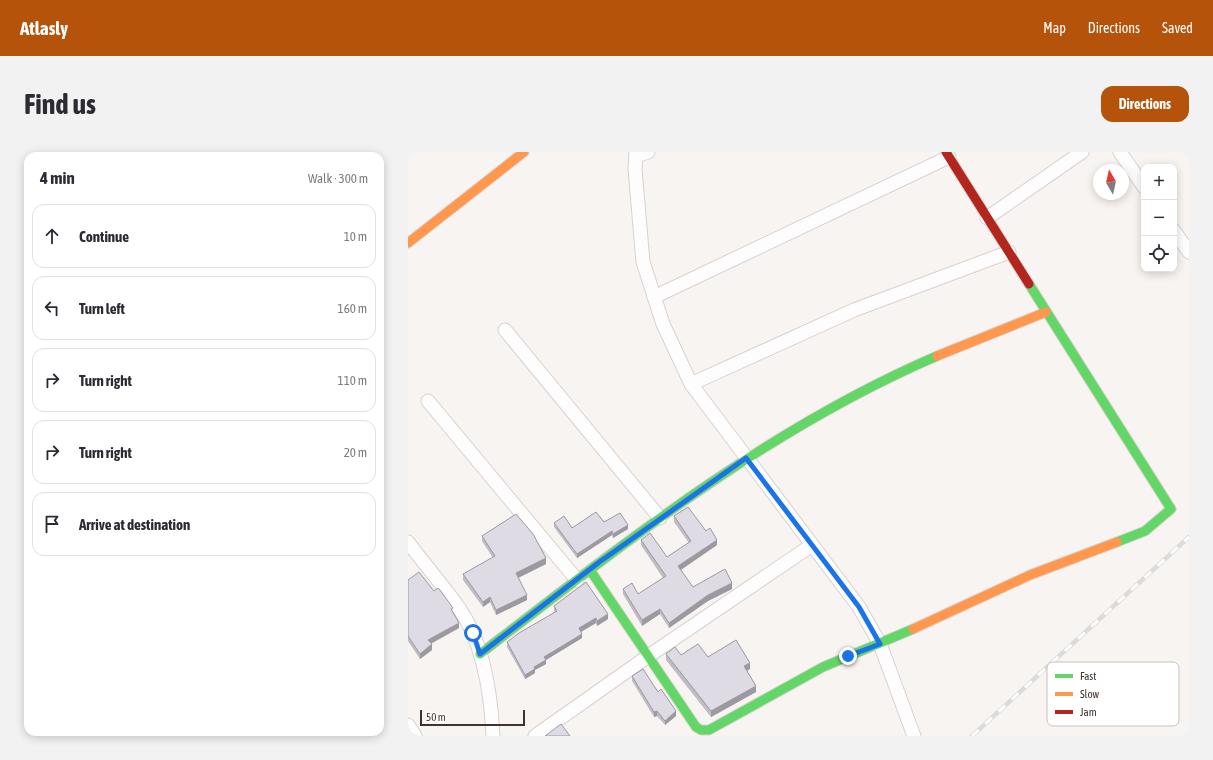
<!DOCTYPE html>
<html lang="en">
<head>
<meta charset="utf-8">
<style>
	body { margin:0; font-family:"Asap Condensed",sans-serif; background:#f2f2f3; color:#2b2b33 }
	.controls { position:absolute; right:12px; top:12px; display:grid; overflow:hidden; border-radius:8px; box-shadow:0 2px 10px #0003 }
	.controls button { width:36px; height:36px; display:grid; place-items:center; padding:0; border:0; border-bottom:1px solid #e1e1e2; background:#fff; color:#2b2b33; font:20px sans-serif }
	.compass { position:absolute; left:685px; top:12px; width:36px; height:36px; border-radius:50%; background:#fff; box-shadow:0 2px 10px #0003; rotate:351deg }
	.scale { position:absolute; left:12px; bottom:10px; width:105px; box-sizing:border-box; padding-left:4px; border:2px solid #40322d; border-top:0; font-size:11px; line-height:14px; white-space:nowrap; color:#40322d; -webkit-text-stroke:3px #fff; paint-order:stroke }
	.stop { position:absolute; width:12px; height:12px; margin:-9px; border:3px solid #1a73e8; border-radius:50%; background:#fff }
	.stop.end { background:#1a73e8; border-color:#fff; box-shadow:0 1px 4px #0008 }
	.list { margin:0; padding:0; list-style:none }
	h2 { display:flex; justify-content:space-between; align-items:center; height:52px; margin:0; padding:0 16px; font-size:17px }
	h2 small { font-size:13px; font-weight:400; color:#7c7c81 }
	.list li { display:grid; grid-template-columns:26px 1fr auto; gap:12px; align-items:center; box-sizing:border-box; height:64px; margin:0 8px 8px; padding:0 8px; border:1px solid #e1e1e2; border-radius:12px }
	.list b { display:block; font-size:15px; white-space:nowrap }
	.list em { font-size:13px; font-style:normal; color:#7c7c81 }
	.icon { flex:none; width:22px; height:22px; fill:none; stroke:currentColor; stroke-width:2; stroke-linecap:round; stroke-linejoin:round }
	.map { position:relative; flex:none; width:781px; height:584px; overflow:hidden; border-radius:12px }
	header { display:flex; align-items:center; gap:24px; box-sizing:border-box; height:56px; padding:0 20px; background:#b45309; color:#fff }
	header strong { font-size:19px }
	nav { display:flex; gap:22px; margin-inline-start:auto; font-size:14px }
	.intro { display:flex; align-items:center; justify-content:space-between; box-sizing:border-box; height:96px; padding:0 24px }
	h1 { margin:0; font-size:28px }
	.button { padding:10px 18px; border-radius:12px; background:#b45309; color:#fff; font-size:14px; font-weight:700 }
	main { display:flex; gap:24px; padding:0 24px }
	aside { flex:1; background:#fff; border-radius:12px; box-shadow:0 2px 10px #0003 }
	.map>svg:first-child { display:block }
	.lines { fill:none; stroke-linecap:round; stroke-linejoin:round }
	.street-casing { stroke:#d9d1ce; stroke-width:15 }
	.fast-casing { stroke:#d9d1ce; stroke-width:11 }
	.slow-casing { stroke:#d9d1ce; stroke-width:11 }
	.jam-casing { stroke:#d9d1ce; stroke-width:11 }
	.street { stroke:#fefdfd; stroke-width:13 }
	.fast { stroke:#63d668; stroke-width:9 }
	.slow { stroke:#ff974d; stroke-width:9 }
	.jam { stroke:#b3261e; stroke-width:9 }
	.rail-casing { stroke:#dddbda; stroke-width:4.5 }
	.rail { stroke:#fff; stroke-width:3; stroke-dasharray:9; stroke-linecap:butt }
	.wall { fill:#c0bcc5 }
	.shaded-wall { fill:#9c99a0 }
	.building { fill:#dfdbe5; stroke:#9c99a0 }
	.route { stroke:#1a73e8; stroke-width:5 }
	.key { fill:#fff; stroke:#c6c2c0; stroke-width:1 }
	.key-label { font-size:11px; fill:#40322d }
</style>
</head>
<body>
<header>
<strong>Atlasly</strong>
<nav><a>Map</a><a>Directions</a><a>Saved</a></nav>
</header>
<div class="intro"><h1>Find us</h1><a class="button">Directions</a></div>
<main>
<aside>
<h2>4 min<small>Walk · 300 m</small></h2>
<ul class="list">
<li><svg class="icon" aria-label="ahead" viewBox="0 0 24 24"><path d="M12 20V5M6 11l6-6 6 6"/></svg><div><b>Continue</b></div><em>10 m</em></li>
<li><svg class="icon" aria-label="left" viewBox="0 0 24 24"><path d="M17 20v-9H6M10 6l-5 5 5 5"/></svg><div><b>Turn left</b></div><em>160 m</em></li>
<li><svg class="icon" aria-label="right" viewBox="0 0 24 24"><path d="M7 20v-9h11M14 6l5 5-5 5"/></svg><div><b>Turn right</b></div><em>110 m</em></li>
<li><svg class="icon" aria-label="right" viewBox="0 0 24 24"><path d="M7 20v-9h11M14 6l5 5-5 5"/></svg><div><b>Turn right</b></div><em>20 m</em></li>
<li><svg class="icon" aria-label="arrive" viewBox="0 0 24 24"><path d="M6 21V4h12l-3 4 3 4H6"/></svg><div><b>Arrive at destination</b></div></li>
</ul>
</aside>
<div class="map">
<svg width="781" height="584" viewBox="0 0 781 584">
	<rect width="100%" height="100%" fill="#f8f4f2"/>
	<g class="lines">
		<defs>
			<g id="street">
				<path d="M228,0L227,17L235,110L255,172L283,232L451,455L472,492L506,584"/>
				<path d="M712,0L736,35"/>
				<path d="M228,4L240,0"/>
				<path d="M579,66L674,0"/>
				<path d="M766,79L781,100"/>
				<path d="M246,145L541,5"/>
				<path d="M97,178L252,366"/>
				<path d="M283,232L446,158L601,100"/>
				<path d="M20,249L169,428"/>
				<path d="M0,390C16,412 35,433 51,456C76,492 83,541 85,584"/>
				<path d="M0,573L7,584"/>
				<path d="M127,584L239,505L404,393"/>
			</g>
			<g id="fast">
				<path d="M621,132L763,357L737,379L709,390"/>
				<path d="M182,418L288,575L293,578H301L415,515L505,477"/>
				<path d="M72,502C216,391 361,276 529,204"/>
			</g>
			<g id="slow">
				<path d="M0,91L116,0"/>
				<path d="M529,204L638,160"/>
				<path d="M505,477L622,423L709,390"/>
			</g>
			<path id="jam" d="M538,0L621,132"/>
		</defs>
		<use href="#street" class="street-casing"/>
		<use href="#fast" class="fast-casing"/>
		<use href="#slow" class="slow-casing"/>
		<use href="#jam" class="jam-casing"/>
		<use href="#street" class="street"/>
		<use href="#fast" class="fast"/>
		<use href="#slow" class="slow"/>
		<use href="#jam" class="jam"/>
		<defs>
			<path id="rail" d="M564,584L781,385"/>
		</defs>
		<use href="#rail" class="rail-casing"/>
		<use href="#rail" class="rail"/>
	</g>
	<g class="wall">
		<path d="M266,364L298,379L309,393L272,418L285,435L324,437L300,449L261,476L252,462L234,474L215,442V437L230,442L255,426L233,393V388L259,405L281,391L266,370Z"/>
		<path d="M196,370L220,377L205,386L204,383L169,406L146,375V371L164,376Z"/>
		<path d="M74,384L138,412L110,426L119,448L88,463L82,450L75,455L55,428V422L85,406L74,389Z"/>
		<path d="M0,428L26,439L45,460L51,476L23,492L24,498L12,507L0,489Z"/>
		<path d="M146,454L200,467L189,474L188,471L173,480L174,486L138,508V512L127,518V521L117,527L99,495V490L147,461L146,459Z"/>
		<path d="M258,502L300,505L342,517L339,519L348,540L303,565L258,508Z"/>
		<path d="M224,524L250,540L268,564L257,573L249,564L246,565L224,529Z"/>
	</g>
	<g class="shaded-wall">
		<path d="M220,373V377L205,386V382Z"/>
		<path d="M204,379V383L169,406V402Z"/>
		<path d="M309,388V393L270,420V414Z"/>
		<path d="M138,406V412L108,427V421Z"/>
		<path d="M324,431V437L300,449L261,476V471L300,443Z"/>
		<path d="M119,443V448L88,463V458Z"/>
		<path d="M82,445V450L75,455V450Z"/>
		<path d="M252,457V462L234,474V468Z"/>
		<path d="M200,462V467L189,474V469Z"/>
		<path d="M188,466V471L171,481V476Z"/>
		<path d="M51,471V476L20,493V488Z"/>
		<path d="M174,482V486L138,508V512L127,518V521L117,527V523L136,505Z"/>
		<path d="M24,492V498L12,507V502Z"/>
		<path d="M342,511V517L336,520V514Z"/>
		<path d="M348,534V540L303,565V559Z"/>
		<path d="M249,559V564L246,565V560Z"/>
		<path d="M268,559V564L257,573V569Z"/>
	</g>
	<g class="building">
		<path d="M280,355L298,379L302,376L309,388L270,414L285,435L317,417L324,431L300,443L261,471L252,457L234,468L215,437L224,431L230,442L258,424L233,388L242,381L259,405L283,389L266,364Z"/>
		<path d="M188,360L196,370L212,361L220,373L205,382L204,379L169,402L146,371L156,364L164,376Z"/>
		<path d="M108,362L125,382L138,406L108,421L119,443L88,458L82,445L75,450L55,422L87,404L74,384Z"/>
		<path d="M11,420L26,439L30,436L32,438L45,456L43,457L51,471L20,488L24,492L12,502L0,484V428Z"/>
		<path d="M178,430L200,462L189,469L188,466L171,476L174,482L136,505L138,508L126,515L127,517L117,523L99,490L111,481L149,459L146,454Z"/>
		<path d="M328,488L342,511L336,514L348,534L303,559L258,502L267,495L273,503L290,492L300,505Z"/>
		<path d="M235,517L250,540L253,537L268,559L257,569L249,559L246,560L224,524Z"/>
		<path d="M153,572L162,584H137Z"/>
	</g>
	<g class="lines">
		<path class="route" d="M65,481L72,502L190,411L338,306L451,455L472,492L440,504"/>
	</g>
	<rect x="639" y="510" width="132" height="64" rx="6" class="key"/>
	<rect x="647" y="522" width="18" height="4" fill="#63d668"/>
	<rect x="647" y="540" width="18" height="4" fill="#ff974d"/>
	<rect x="647" y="558" width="18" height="4" fill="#b3261e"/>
	<g class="key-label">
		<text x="672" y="528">Fast</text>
		<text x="672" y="546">Slow</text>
		<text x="672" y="564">Jam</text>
	</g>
</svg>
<div class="controls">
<button>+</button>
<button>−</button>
<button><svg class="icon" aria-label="locate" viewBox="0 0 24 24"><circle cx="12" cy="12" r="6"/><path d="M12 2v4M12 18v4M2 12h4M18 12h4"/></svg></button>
</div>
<svg class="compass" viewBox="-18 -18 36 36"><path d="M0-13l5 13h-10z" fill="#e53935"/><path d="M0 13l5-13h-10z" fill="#7c7c81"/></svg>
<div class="scale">50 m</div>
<div class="stop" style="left:65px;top:481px"></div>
<div class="stop end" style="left:440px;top:504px"></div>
</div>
</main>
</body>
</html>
